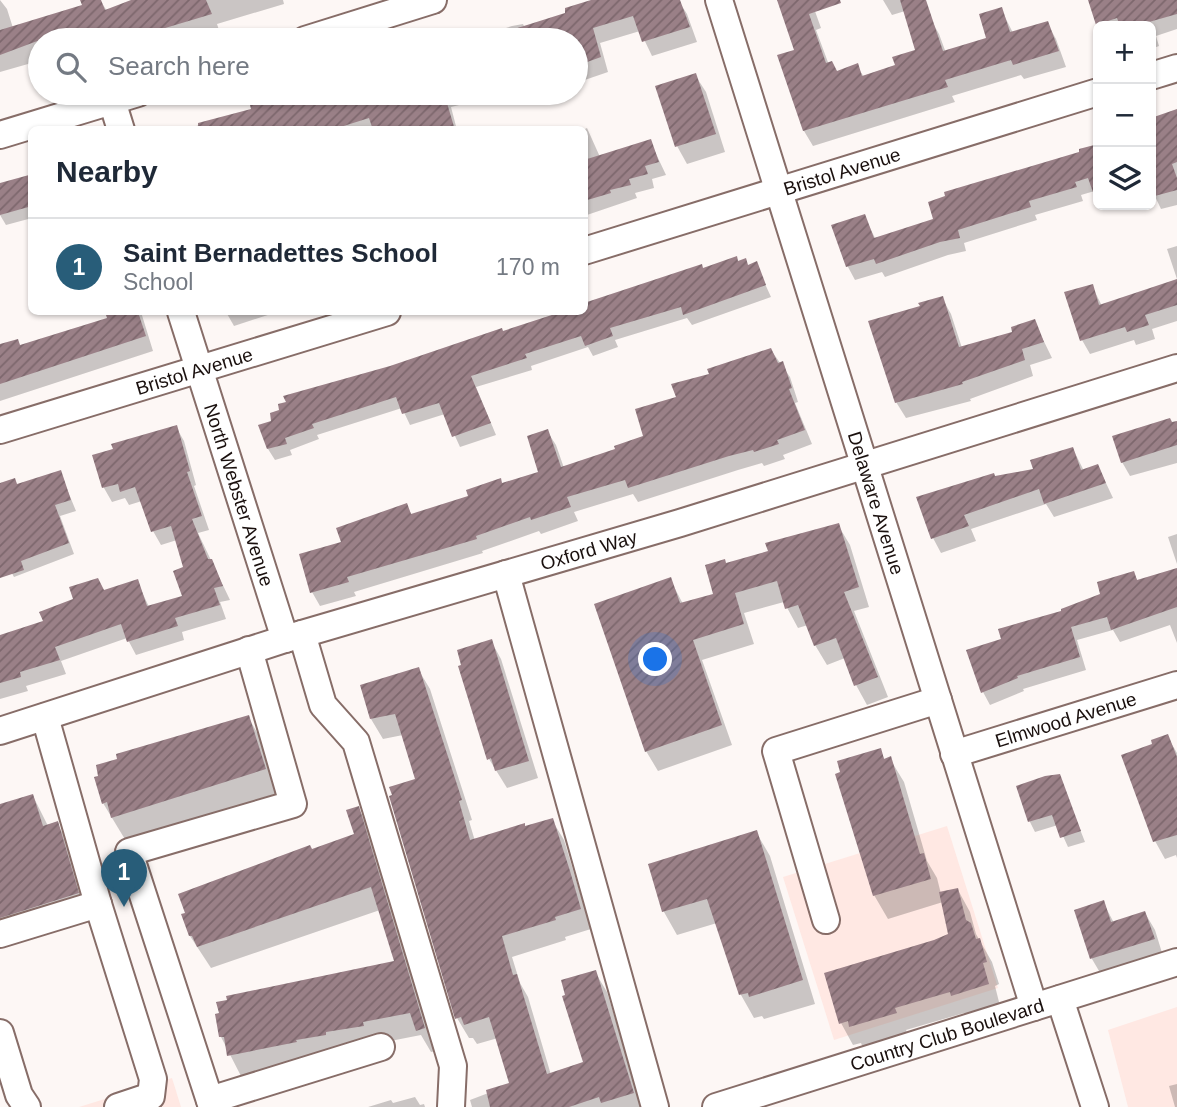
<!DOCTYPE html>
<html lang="en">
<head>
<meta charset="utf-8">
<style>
	body { margin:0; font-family:Arial,sans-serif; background:#f2f2f3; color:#1f2937 }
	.controls { position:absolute; right:21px; top:21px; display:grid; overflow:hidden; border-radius:10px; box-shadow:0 2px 5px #0004 }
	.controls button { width:63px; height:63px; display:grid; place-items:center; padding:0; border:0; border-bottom:2px solid #e0e1e3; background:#fff; color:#1f2937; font:35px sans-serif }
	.you { position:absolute; left:656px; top:660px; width:24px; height:24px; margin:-18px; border:5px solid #fff; border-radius:50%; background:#1a73e8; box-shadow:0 0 0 10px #1a73e833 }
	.badge { display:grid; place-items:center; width:46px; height:46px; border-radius:50%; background:#285d79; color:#fff; font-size:23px; font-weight:700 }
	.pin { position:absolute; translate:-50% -58px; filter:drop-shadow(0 2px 4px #0008) }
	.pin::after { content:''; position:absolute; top:37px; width:24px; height:21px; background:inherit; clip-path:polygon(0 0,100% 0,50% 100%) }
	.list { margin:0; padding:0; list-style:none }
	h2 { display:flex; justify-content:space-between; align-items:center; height:91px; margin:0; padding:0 28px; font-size:30px }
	h2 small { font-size:23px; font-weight:400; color:#747a83 }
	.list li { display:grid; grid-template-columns:46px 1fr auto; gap:21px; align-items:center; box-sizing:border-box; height:98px; padding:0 28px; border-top:2px solid #e0e1e3 }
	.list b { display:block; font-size:26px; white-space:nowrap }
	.list p { margin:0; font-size:23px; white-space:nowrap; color:#747a83 }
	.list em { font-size:23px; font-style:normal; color:#747a83 }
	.icon { flex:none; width:38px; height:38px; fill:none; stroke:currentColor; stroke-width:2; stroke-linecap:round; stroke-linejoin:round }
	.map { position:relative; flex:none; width:1177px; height:1107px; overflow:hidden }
	.search { position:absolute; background:#fff; box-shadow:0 2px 5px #0004; left:28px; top:28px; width:560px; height:77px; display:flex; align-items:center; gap:18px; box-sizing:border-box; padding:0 24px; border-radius:38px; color:#747a83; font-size:26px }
	.panel { position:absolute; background:#fff; box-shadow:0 2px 5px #0004; left:28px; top:126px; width:560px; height:189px; border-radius:10px }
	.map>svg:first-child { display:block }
	.built { fill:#ffe8e3 }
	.shadow { fill:#0003 }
	.building { fill:url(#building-hatch) }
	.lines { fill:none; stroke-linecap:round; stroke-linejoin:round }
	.minor-casing { stroke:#876d68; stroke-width:30 }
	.minor { stroke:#fff; stroke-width:26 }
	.labels { text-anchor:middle; stroke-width:5; stroke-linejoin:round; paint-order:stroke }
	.street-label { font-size:19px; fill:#1a100e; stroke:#fdf7f5 }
</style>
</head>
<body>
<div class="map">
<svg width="1177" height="1107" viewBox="0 0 1177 1107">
	<defs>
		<pattern id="building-hatch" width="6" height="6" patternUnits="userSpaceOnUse" patternTransform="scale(1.75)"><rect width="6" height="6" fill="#9a8087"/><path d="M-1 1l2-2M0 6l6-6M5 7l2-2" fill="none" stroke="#7d676d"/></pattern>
	</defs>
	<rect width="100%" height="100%" fill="#fdf7f5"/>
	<g class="built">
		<path d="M947,826L998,988L834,1040L783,877Z"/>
		<path d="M1177,1007V1107H1128L1108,1030Z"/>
		<path d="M172,1078L181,1107H79Z"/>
	</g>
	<g class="shadow">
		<path d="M0,0L7,9L13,28L84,6L95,0H100L107,11L136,0H283L284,4L217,24L219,30L187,40H40V73L35,62L0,72Z"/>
		<path d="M595,0H678L687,14L697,42L652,56L640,31L600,43L608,72L576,83V40H468L512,26L523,24L525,28L567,14Z"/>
		<path d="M779,0H811L821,28L816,30L829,65L837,73L857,66L864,77L898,66L918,51L930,18L939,34L946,53L989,40L1001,9L1013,33L1047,23L1056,39L1066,67L1024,79L1021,75L952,96L955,102L813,146L804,131L780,56L797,51Z"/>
		<path d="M883,0H916L915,8L892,15Z"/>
		<path d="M1090,0H1177V29L1156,36L1159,46L1151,49V26H1099Z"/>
		<path d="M695,75L706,92L725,152L687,164L677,146L657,87Z"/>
		<path d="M295,93H500V95L451,107L457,130H181L253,111L252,106Z"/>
		<path d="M1174,112L1177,117V205L1161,209L1151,188V130L1153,129L1151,120Z"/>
		<path d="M587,128L600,157L650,141L666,175L652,179L654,188L635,193L637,198L584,216L583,130Z"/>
		<path d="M1098,145V190L1081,195L1083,201L1035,215L1037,220L964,243L966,251L948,255L885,277L882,272L855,280L848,267L833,226L864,216L876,240L935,220L1082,153L1081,151Z"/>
		<path d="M32,183V218L6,225L0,215V185Z"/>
		<path d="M1177,246V279L1167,249Z"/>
		<path d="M738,262L748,267L756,264L771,297L692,325L687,318L615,340L618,347L593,356L588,347L531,366L532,370L476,387L496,435L460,447L445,414L410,425L402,408L317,435L319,439L290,450L292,455L275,460L268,449L261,426L504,333L568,312H584L703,270Z"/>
		<path d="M1177,281V321L1152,329L1155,339L1136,345L1134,340L1090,354L1082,340L1092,286L1102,306Z"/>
		<path d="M942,298L951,314L962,348L1014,333L1034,321L1052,358L1030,365L1033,376L970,399L971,401L906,418L896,402L922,307Z"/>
		<path d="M107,312H141L153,351L0,401V345L20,347L109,319Z"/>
		<path d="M226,312H277L234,326Z"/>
		<path d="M771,350L790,377L798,402L795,403L812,444L783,455L785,459L764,466L762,463L738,470L638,502L633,494L574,512L578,521L541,534L539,531L482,551L483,553L354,592L356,596L320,606L312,592L343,543L406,505L412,515L540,473L547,431L556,445L564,468L617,451L645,437L678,398L711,375Z"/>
		<path d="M1177,422V463L1130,476L1122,462Z"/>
		<path d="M176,427L184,441L196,485L194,486L209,530L198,533L230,600L220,602L226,619L182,632L184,640L136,655L127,638L61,661L66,674L26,686L28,691L0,699V637L45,623L104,592L137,581L149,607L184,597L186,568L177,540L161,545L153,531L142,501L129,505L125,498L112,502L104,488L94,456Z"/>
		<path d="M1073,449L1084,471L1098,466L1113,498L1054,517L1046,504L971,529L976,541L941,553L933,538L918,498L995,478L1035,471Z"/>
		<path d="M60,472L76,511L60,516L74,554L14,577L8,566L0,541V484L17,485Z"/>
		<path d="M838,525L850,545L869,607L854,611L888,697L867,705L856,685L845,658L827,665L815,645L808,625L798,628L784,602L744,613L754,644L702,660L732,745L658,771L646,751L670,579L683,604L715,595L726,565L770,552Z"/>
		<path d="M1177,534V564L1168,537Z"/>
		<path d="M1177,570V643L1170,625L1120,642L1113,630L1077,640L1086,670L1023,689L1024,691L990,705L983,692L1003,641L1103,595L1133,573L1138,581Z"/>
		<path d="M491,641L501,659L538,778L507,788L489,759Z"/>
		<path d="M418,669L430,689L472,820L469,821L475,841L552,820L564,840L591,929L565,937L566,940L512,957L520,983L528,997L551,1075L585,1064L595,972L607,992L642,1107H472L470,1100L512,1084L498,1038L477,1044L473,1038H469L457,1018L391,797L417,780L403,735L383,739L371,719L362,686Z"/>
		<path d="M248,717L262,741L278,793L126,841L103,803L101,777Z"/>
		<path d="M1167,736L1177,753V858L1176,855L1165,859L1155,841L1154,745Z"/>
		<path d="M880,750L885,760L890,759L904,782L927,861L937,878L941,894L958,890L970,912L976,934L992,962L999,984L995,986L1000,1006L966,1017L964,1013L906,1030L908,1035L863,1048L861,1043L853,1045L841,1023L950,935L943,902L888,919L874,895Z"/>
		<path d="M1059,776L1085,842L1068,847L1058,825L1035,832L1030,822L1019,787Z"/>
		<path d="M33,796L48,826L57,824L71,846L91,917L9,942L0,949V806Z"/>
		<path d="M358,808L371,830L437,1051L431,1052L421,1035L375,1044L242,1078L221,1037L396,962L380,910L211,968L190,936L312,851L356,835Z"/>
		<path d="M756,832L770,856L815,1004L764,1019L762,1016L754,1018L741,995L717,923L677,935L664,912L650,865Z"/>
		<path d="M1103,902L1114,923L1145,913L1155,930L1163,956L1102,976L1092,959L1077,911Z"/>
		<path d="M1177,1084V1107H1175L1169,1086Z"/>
		<path d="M415,1097L420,1105L424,1104L425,1107H368L391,1100L393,1103Z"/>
	</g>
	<g class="building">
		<path d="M80,0H101L105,10L131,0H206L212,14L125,40H40L0,55V30L82,5Z"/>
		<path d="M591,0H680L690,27L642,42L633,16L593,28L601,57L576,66V40H493L492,36L565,13V8Z"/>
		<path d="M777,0H840L841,3L809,14L826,63L832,61L837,71L858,63L862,76L895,65L892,57L915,50L900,0H926L943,51L986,38L979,14L1002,7L1010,32L1048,21L1059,51L1013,65L1011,60L945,80L948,87L803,131L777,55L794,50Z"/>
		<path d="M1088,0H1177V14L1149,22L1151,26H1120L1117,18L1096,25Z"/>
		<path d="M696,73L716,134L675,147L655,86Z"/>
		<path d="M291,93H444L455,130H373L369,118L331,130H198V123L251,109L250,105Z"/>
		<path d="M1177,109V162L1172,164L1177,178V190L1151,197V118Z"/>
		<path d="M651,139L659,162L645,166L648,174L629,179L631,185L610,190L611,193L584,201V160Z"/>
		<path d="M1098,144V198H1095L1088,178L1075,182L1077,187L1029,201L1031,207L958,230L960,238L940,242L876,264L874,259L846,267L831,225L865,214L874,238L933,219L928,202L945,196L944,192L1079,152V149Z"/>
		<path d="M29,175L32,184V206L0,215V183Z"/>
		<path d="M737,256L738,261L746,258L748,265L757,261L766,285L683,315L681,307L610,328L613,336L585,346L581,336L525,354L527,358L471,376L491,423L452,437L439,403L402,414L396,397L312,424L314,428L285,438L287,444L267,449L258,425L271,421L270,413L279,410L278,404L286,402L283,396L390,366L502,328L503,331L561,312H584V303L702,264L703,268Z"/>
		<path d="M1177,279V305L1145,315L1149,325L1127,332L1125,327L1080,341L1064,292L1093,284L1099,305Z"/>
		<path d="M943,296L959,347L1012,332L1011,327L1035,319L1044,342L1022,349L1025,360L962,382L963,384L895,403L868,321L920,306L918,303Z"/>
		<path d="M105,312H138L146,336L0,384V344L18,339L20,345L107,318Z"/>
		<path d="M771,348L778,363L783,361L792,388L789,389L805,430L777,440L779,444L754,452L753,450L729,456L628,488L625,480L567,497L571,507L531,520L530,517L476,536L477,539L347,577L349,582L310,593L299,554L341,542L336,528L407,503L411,514L468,496L466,490L501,478L502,483L538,472L527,436L548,429L561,467L615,449L614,446L643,436L635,409L676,397L671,384L709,374L707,369Z"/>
		<path d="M1170,418L1172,422L1177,421V445L1121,463L1112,436Z"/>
		<path d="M177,425L190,471L187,472L202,516L192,519L208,559H212L223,586L214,588L220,605L175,618L178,626L127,642L121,624L55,647L60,660L20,672L21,677L0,683V635L43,621L39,612L73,599L69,587L98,578L104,590L138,579L147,606L182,596L173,571L183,567L171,526L151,532L135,487L120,492L118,484L102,488L92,455L113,449L111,444Z"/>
		<path d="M1073,447L1081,470L1098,464L1106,483L1044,504L1039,489L964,515L969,526L931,539L916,497L994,473L995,476L1033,469L1030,460Z"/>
		<path d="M61,470L71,500L55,505L69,543L21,561L24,570L0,578V483L15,478L17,484Z"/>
		<path d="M839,523L859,587L844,592L878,677L854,686L836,638L814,646L798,605L785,609L777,581L735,593L744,624L693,640L722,725L645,752L594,604L671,577L680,603L713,594L705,565L725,559L726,563L768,551L765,543Z"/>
		<path d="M1177,568V607L1111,630L1107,617L1071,627L1080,657L1017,676L1018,678L981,693L966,650L1001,639L998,629L1061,611V609L1100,594L1097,582L1134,571L1137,580Z"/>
		<path d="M492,639L529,761L495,771L491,758L487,760L458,666L461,665L457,650Z"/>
		<path d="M419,667L462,800L459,801L470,840L525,823V826L553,818L570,871L581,909L555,917L556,920L502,936L513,975L517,974L547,1074L583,1062L562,996L565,995L561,980L596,970L634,1093L601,1103L599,1097L569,1107H490L486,1090L509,1083L489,1017L464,1025L461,1017L455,1019L389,796L392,795L389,787L415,779L395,714L370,719L360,685Z"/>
		<path d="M249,715L266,769L111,818L107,802L102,804L94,777L98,776L96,765L117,759L116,754Z"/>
		<path d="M1168,734L1177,757V835L1153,842L1121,755L1152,744L1151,740Z"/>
		<path d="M881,748L884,759L891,756L920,854L924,853L931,879L873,896L835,774L840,772L837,761Z"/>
		<path d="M1060,774L1081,831L1060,838L1052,815L1028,822L1016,786L1045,776Z"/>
		<path d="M33,794L43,826L58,821L79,893L0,918V804Z"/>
		<path d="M359,806L425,1028L416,1031L410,1013L363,1022L364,1026L326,1032V1035L296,1040L297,1042L227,1056L224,1037H219L215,1014L219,1013L216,1002L227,1000L226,996L394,961L371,887L197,947L192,936H189L181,914L185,913L178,894L310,845L312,849L354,834L346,810Z"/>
		<path d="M757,830L803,980L749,997L748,993L739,995L707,899L662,912L648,864Z"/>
		<path d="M958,888L966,920L971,923L976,939L980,938L987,962L983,963L989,984L951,996L950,992L895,1008L897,1013L849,1027L848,1021L839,1024L824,973L934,940L948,934L939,892Z"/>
		<path d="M1104,900L1111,922L1145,911L1155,939L1090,959L1074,910Z"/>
	</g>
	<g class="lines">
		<defs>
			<g id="minor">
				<path id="s1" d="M719,0L1034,1007"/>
				<path d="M305,40L433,0"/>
				<path d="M1151,76L1177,68"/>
				<path d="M112,101L121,130"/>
				<path d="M0,135L138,93"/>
				<path id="s2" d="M584,251L1098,92"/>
				<path id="s3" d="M181,312L285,639"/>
				<path id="s4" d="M0,430L387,312"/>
				<path d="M506,574L655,1107"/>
				<path d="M302,634L323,705L356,742L453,1066L451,1107"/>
				<path d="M45,717L98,904L153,1079L151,1096L118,1107"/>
				<path id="s5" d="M0,731L285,639L680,523L1177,368"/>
				<path id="s6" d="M954,754L1177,685"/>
				<path d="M826,920L776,751L938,700"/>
				<path d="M0,934L98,904"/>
				<path d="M1060,999L1095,1107"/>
				<path d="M0,1033L19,1095L27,1107"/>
				<path d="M210,1100L381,1047"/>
				<path d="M212,1107L129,852L293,804L249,650"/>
				<path id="s7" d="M716,1107L1177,962"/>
			</g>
		</defs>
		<use href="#minor" class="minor-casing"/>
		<use href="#minor" class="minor"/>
	</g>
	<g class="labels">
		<g class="street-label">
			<text dy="7" stroke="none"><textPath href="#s2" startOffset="270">Bristol Avenue</textPath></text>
			<text dy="7" stroke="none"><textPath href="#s4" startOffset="203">Bristol Avenue</textPath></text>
			<text dy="7" stroke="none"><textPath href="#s3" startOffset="192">North Webster Avenue</textPath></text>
			<text dy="7" stroke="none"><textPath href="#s1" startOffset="527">Delaware Avenue</textPath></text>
			<text dy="7" stroke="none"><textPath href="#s5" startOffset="616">Oxford Way</textPath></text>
			<text dy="7" stroke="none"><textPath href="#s6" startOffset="117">Elmwood Avenue</textPath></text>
			<text dy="7" stroke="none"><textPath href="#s7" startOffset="242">Country Club Boulevard</textPath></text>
		</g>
	</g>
</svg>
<div class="controls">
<button>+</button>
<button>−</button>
<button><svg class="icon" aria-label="layers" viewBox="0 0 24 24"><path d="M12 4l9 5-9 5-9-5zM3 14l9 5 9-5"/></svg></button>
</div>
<div class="you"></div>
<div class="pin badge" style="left:124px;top:907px">1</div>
<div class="search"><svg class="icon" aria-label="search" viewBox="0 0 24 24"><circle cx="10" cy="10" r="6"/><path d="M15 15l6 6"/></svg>Search here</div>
<section class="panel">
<h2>Nearby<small></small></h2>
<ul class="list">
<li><span class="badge">1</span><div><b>Saint Bernadettes School</b><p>School</p></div><em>170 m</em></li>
</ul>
</section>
</div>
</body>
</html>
